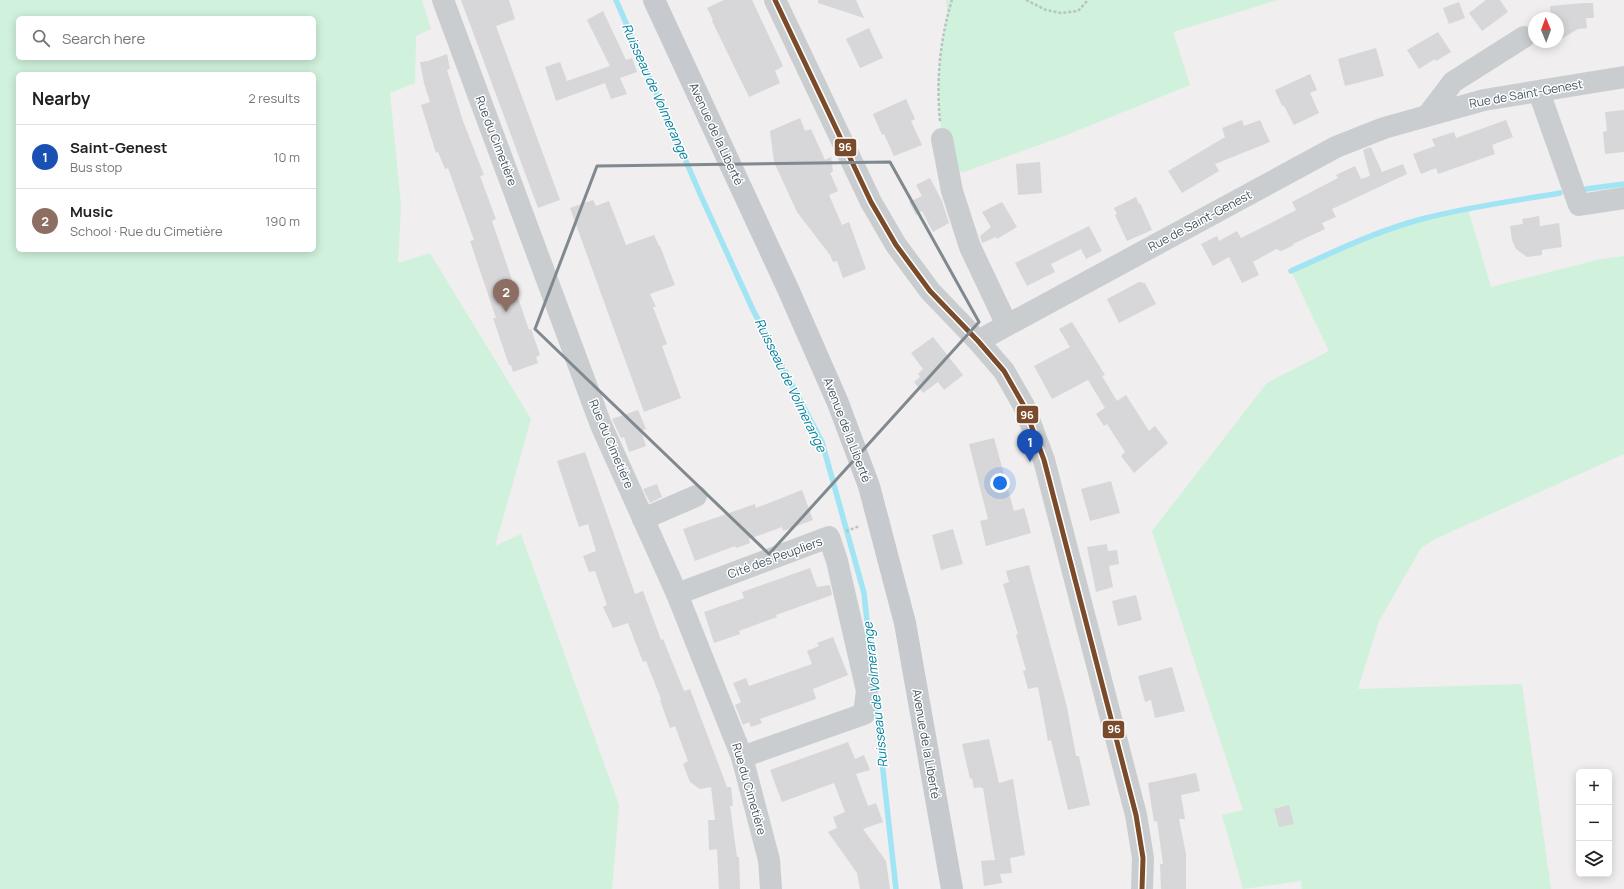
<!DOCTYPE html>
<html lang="en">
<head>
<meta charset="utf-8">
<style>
	body { margin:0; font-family:Manrope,sans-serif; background:#f2f2f2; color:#222 }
	.controls { position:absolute; right:12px; bottom:12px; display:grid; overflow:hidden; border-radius:6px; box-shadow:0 2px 10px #0003 }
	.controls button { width:36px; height:36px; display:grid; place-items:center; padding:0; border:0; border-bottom:1px solid #e0e0e0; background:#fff; color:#222; font:20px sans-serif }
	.compass { position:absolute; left:1528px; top:12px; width:36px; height:36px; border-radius:50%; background:#fff; box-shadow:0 2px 10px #0003; rotate:359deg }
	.you { position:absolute; left:1000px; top:483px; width:14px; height:14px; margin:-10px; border:3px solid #fff; border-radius:50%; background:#1a73e8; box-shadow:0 0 0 6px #1a73e833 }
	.badge { display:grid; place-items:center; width:26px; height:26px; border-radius:50%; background:#808990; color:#fff; font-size:13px; font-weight:700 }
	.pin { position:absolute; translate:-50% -33px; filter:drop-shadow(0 1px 2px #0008) }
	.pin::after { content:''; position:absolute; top:21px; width:14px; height:12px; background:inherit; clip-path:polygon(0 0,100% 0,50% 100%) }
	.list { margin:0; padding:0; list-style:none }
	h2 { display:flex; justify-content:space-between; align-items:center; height:52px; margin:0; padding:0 16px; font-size:17px }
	h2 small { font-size:13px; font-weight:400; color:#767676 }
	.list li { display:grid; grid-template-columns:26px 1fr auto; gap:12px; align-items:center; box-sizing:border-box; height:64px; padding:0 16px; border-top:1px solid #e0e0e0 }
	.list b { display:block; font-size:15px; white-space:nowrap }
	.list p { margin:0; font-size:13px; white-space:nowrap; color:#767676 }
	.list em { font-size:13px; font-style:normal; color:#767676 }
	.icon { flex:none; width:22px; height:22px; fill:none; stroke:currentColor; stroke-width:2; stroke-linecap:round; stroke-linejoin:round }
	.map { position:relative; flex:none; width:1624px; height:889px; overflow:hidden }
	.search { position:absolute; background:#fff; box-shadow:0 2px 10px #0003; left:16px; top:16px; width:300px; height:44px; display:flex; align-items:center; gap:10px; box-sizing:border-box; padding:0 14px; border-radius:6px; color:#767676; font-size:15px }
	.panel { position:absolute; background:#fff; box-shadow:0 2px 10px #0003; left:16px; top:72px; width:300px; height:180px; border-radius:6px }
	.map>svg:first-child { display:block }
	.green { fill:#d0f1db; fill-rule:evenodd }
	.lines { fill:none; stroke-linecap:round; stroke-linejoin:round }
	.stream { stroke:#a1e4f3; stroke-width:5.5 }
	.building { fill:#d7d6d9 }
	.path { stroke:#b6c5bf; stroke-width:2.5; stroke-dasharray:3 2; stroke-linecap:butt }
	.minor { stroke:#cacdcf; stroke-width:22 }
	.major { stroke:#c6cace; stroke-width:22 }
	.bus-1-casing { stroke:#fff; stroke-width:8 }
	.bus-1 { stroke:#7a4b2a; stroke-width:5 }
	.marked { fill:none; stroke:#808990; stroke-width:3; stroke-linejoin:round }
	.labels { text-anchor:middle; stroke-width:3; stroke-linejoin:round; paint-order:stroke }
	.street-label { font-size:12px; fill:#44525d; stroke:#fff }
	.water-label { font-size:13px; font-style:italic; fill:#03809c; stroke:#fff }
	.line-badge { stroke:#fff; stroke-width:1.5 }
	.badge-label { font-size:11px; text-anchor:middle; font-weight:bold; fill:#fff }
</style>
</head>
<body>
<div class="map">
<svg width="1624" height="889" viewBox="0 0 1624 889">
	<rect width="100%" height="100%" fill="#f0eeee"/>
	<g class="green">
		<path d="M0,0H422L431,29L416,36L415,83L390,93L401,205L398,263L430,253L531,419L495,546L521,534L619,805L612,889H0ZM18,18H314V58H18ZM18,74H314V250H18Z"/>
		<path d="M946,0H1278L1173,32L1190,85L1064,136L964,172L956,171L942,139L939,107L938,84L941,50L948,15Z"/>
		<path d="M1468,209L1491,287L1601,259L1624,256V454L1435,539L1421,548L1379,621L1358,689L1522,684L1551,889H1302L1301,881L1243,889L1222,815L1243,810L1152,531L1267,383L1329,351L1291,271L1368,236L1421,219Z"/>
	</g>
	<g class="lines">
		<g class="stream">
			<path d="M616,0L701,196L753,310L822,442L864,593L872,668"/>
			<path d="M1586,189L1624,184"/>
			<path d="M1291,271C1334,252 1376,231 1422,219C1467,207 1514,201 1560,193"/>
			<path d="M875,698L896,889"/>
		</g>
	</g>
	<g class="building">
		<path d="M461,0H509L515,19L496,26L560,200L538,208Z"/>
		<path d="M724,0H752L783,66L775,71L780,83L749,97L712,21L713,20L707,8Z"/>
		<path d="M818,0H856L864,18L818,3Z"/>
		<path d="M1486,0H1500L1508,12L1482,31L1469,13Z"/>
		<path d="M1459,2L1465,18L1449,24L1443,8Z"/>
		<path d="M1584,3H1593L1594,18H1586L1587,28L1578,29L1558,41V18H1551L1550,6Z"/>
		<path d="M603,11L626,60L632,58L637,72L620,78L627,94L611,99L605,83L556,101L545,67L560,62L567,81L610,66L587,20Z"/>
		<path d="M869,28L883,58L860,68L846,39Z"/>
		<path d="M1438,32L1451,52L1436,61L1435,59L1419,69L1407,50Z"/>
		<path d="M1376,48L1384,76L1345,86L1338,59Z"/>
		<path d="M447,54L450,69L447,70L463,121L484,175L480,176L496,219L492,221L529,330L531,329L540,355L536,357L538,363L513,372L511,365H509L493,318H496L470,241L474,240L448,168L445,169L438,152L436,153L421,105L430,102L424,83L420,62L428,61Z"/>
		<path d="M1310,74L1317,90L1310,93L1319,113L1294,125L1284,106H1282L1275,90Z"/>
		<path d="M906,99L915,119L911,121L922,145L894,156L884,134L882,135L873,114Z"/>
		<path d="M1624,110V152L1605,154L1603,132L1607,131L1605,112Z"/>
		<path d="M800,118L805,131L811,129L825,160L831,157L833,172L830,173L838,191L829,195L842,225L849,222L866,269L843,278L837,261L833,262L830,255L797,212L774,162L770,131Z"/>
		<path d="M1242,120L1244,126L1260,120L1270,142L1215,164L1219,171L1182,193L1168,171L1225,137L1222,128Z"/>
		<path d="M1506,120L1513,137L1492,145L1495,154L1438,174L1436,168L1421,174L1413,154L1435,146L1432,139L1454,132L1456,138Z"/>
		<path d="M1371,147L1382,172L1403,164L1407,174L1332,209L1336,217L1322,223L1325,229L1293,244L1294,245L1281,251L1276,249L1253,262L1259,275L1242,283L1229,257L1213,266L1201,244L1217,236L1219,241L1237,231L1241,238L1271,223L1296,210L1292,202L1338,178L1336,175L1355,166L1361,179L1370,176L1363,150Z"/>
		<path d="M1040,162L1042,193L1018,195L1016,164Z"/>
		<path d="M930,178L942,201L949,223L933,232L922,211L916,215L909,202L922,196L916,185Z"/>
		<path d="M1136,197L1139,204L1140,203L1152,230L1127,241L1115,215L1117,214L1114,208Z"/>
		<path d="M593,200L596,206L609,201L626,245L654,235L659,246H660L675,285L650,294L656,307H653L667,344L662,346L681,398L644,412L570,208Z"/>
		<path d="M1002,202L1017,227L997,239L996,237L982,243L980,236L991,227L982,212Z"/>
		<path d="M1539,216L1540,226L1559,223L1562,247L1542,250V255L1527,257L1516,249L1512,240L1510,226L1523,224L1522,219Z"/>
		<path d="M1089,226L1102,251L1086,259L1081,249L1051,264L1055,272L1027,286L1015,263Z"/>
		<path d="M1139,282L1145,283L1156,304L1119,323L1107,299Z"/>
		<path d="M1072,322L1105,375L1102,376L1117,401L1126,395L1149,431L1155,426L1168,443L1134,473L1121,456L1125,452L1107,424L1104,426L1096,414L1105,408L1088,380L1052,399L1034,366L1070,347L1059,329Z"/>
		<path d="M933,337L963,375L944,390L938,382L923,393L914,382L920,377L918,374L923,369L911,353Z"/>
		<path d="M638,410L646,429L641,431L646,446L629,452L624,437L621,438L612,419Z"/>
		<path d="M994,438L1014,511L1024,508L1031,533L986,546L980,521L988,519L969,444Z"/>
		<path d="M585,452L635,594L643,591L661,640L663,639L684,691L690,689L727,787H731L733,806H730L737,857H739L740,889H719L717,849L709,850L708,820H715L711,787L700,789L690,782L683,764L688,761L675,726L670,728L660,700L661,699L646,661L643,662L628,623L613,628L603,607L607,605L595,571L589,572L583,556L596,551L588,524L579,527L557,461Z"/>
		<path d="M1111,481L1120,513L1090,521L1081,489Z"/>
		<path d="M657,484L662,497L650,503L643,489Z"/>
		<path d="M802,490L813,520L783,531L782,527L749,539L750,543L736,548L735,546L695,561L683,529L755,504L756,508Z"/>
		<path d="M953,529L963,564L941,570L932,535Z"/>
		<path d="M1107,544L1108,551L1117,550L1119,564L1109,566L1113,587L1096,592L1087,547Z"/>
		<path d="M1029,565L1067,707L1076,756H1079L1090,805L1068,810L1051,740L1048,741L1038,687L1028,689L1023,671L1026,670L1016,635L1018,634L1003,584L1009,582L1006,571Z"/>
		<path d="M810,568L817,587L830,585L832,595L776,615L777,617L739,631L740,634L714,643L704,612L744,598L742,592Z"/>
		<path d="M1136,595L1142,620L1118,626L1112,601Z"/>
		<path d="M833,637L848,675L813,689L816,699L760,719L762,723L751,727L749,722L743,725L735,705L741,702L733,683L746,678L749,686L812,664L807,651L819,646L817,643Z"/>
		<path d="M1172,667L1185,711L1155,718L1151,700L1145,702L1138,676Z"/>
		<path d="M989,739L999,783L1013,779L1025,855L1010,858L1012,873L1000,874L1002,883L984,886L981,861L995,860L992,843L983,788H981V787L974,788L972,778L970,779L962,744Z"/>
		<path d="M848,742L855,759L864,755L870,770L856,774L868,806L876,803L883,822L863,829L886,861L890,889H860L857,873L828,832L837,828L833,817L845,812L834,783L782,802L770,770Z"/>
		<path d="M1196,773L1200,791L1181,795L1185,819H1179L1186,854V889H1161L1160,864H1163L1157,821L1154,822L1148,783Z"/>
		<path d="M1289,805L1294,824L1279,827L1274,809Z"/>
	</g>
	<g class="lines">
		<g class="path">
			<path d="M1026,0L1046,10L1061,13L1078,11L1088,0"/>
			<path d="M940,121C936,80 940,39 952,0"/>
			<path d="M846,531L860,526"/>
		</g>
		<g class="minor">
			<path d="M443,0L601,425L677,594L742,757L769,860L771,889"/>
			<path d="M775,0L871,202L896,245L930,291L978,341L1004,371L1024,406L1044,460L1136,815L1143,858L1142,889"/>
			<path d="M1539,92L1579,205L1624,198"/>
			<path d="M1428,115L1453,82L1524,37"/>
			<path d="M942,139L952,191L970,247L1007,325"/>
			<path d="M978,341L1336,147L1384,128L1484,100L1624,77"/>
			<path d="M643,519L696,496"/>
			<path d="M677,594L829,537L837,561L867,691L864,714L742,757"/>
		</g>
		<path class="major" d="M654,0L788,289L838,403L869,486L905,623L952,889"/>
		<defs>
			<path id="bus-1" d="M775,0L871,202L896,245L930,291L978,341L1004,371L1024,406L1044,460L1136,815L1143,858L1142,889"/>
		</defs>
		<use href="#bus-1" class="bus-1-casing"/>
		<use href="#bus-1" class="bus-1"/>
	</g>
	<path class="marked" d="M890,162L979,322L769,554L535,329L597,166Z"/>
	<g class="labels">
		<g class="street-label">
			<text transform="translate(1526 94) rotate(-10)" y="4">Rue de Saint-Genest</text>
			<text transform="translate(716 134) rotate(65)" y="4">Avenue de la Liberté</text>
			<text transform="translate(496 141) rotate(69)" y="4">Rue du Cimetière</text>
			<text transform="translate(1200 221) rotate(-28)" y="4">Rue de Saint-Genest</text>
			<text transform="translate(847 430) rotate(69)" y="4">Avenue de la Liberté</text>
			<text transform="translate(611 444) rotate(67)" y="4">Rue du Cimetière</text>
			<text transform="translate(775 558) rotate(-20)" y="4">Cité des Peupliers</text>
			<text transform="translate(926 744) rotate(80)" y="4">Avenue de la Liberté</text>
			<text transform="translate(749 789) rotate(74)" y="4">Rue du Cimetière</text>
		</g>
		<g class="water-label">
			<text transform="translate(656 91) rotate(66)" y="5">Ruisseau de Volmerange</text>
			<text transform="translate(791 385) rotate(64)" y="5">Ruisseau de Volmerange</text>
			<text transform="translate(875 695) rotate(-96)" y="5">Ruisseau de Volmerange</text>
		</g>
	</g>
	<g class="line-badge">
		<rect x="834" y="138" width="23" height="19" rx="4" fill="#7a4b2a"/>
		<rect x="1016" y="405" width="23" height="19" rx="4" fill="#7a4b2a"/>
		<rect x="1102" y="720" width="23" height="19" rx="4" fill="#7a4b2a"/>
	</g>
	<g class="badge-label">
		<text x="845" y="151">96</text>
		<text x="1027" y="419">96</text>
		<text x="1114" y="733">96</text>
	</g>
</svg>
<div class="controls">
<button>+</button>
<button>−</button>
<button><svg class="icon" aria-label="layers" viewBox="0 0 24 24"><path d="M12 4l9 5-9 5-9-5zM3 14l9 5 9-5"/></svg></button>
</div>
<svg class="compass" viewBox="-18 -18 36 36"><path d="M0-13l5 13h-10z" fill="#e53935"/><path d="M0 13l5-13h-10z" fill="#767676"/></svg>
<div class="you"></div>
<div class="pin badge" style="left:1030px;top:462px;background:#1a4fb4">1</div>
<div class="pin badge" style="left:506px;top:312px;background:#8d6e63">2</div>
<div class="search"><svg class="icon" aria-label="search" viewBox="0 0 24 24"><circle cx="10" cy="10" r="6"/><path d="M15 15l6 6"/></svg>Search here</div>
<section class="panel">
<h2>Nearby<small>2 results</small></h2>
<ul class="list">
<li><span class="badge" style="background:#1a4fb4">1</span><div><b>Saint-Genest</b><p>Bus stop</p></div><em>10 m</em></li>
<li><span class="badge" style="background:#8d6e63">2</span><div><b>Music</b><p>School · Rue du Cimetière</p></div><em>190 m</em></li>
</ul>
</section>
</div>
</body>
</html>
